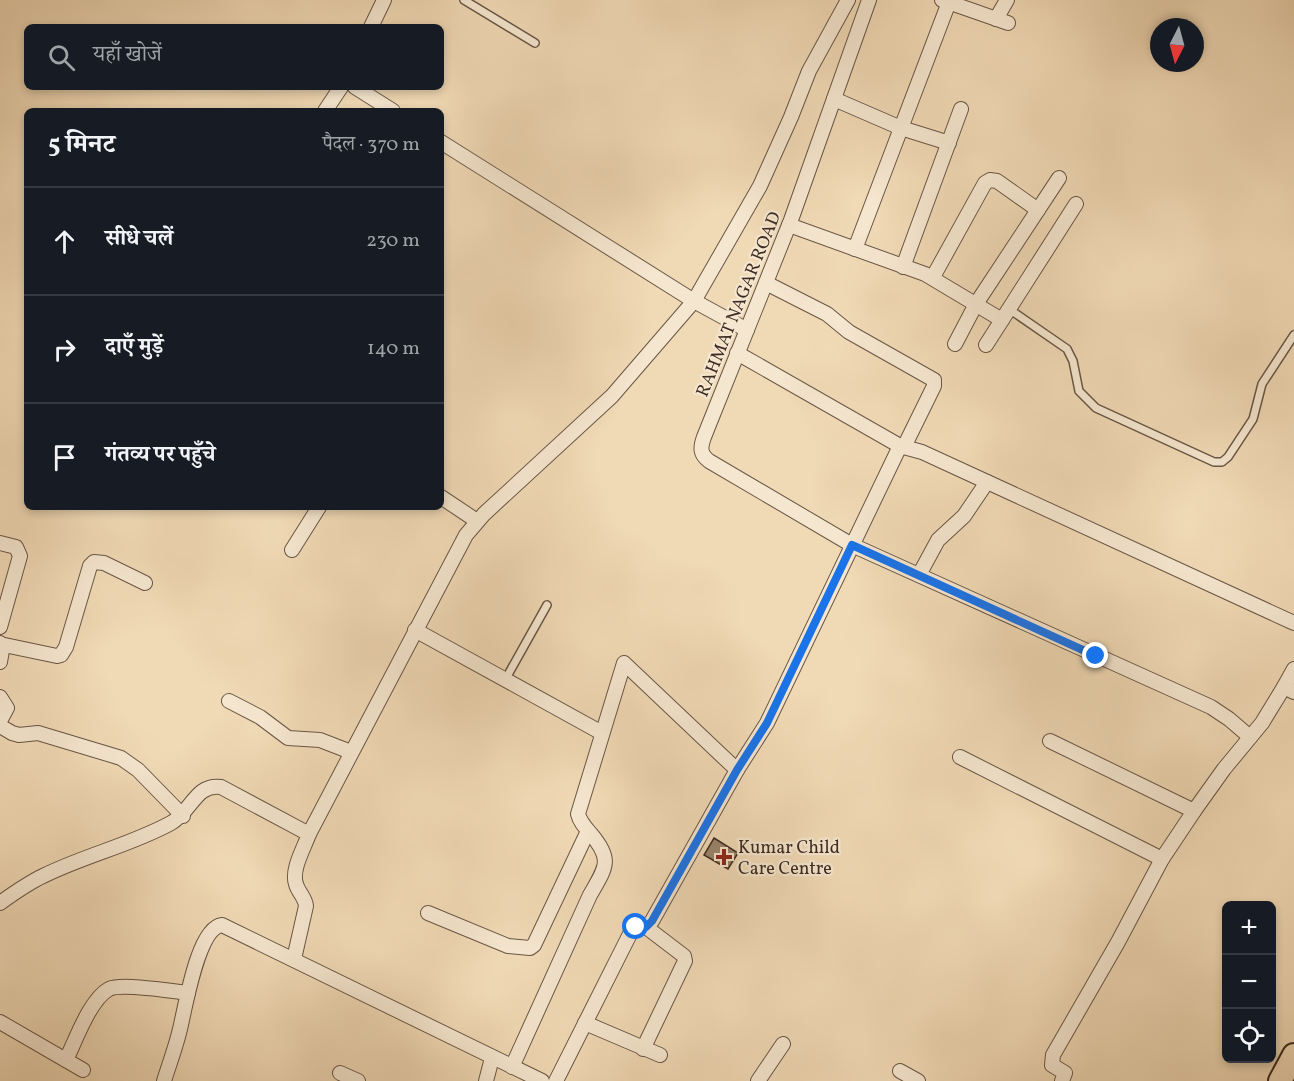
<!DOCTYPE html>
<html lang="hi">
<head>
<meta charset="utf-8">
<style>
	body { margin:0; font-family:Vollkorn,"Noto Serif Devanagari",serif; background:#20242c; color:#f1f3f6 }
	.controls { position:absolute; right:18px; bottom:18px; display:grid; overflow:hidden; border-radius:9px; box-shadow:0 3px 9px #0003 }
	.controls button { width:54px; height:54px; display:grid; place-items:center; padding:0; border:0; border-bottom:2px solid #363941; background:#171b24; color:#f1f3f6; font:30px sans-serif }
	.compass { position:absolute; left:1150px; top:18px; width:54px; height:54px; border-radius:50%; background:#171b24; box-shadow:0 3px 9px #0003; rotate:186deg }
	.stop { position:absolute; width:18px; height:18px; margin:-14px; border:4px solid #1a73e8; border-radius:50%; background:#fff }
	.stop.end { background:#1a73e8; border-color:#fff; box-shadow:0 2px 6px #0008 }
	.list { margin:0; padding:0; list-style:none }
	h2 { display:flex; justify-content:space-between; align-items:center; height:78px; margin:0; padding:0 24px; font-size:26px }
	h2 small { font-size:20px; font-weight:400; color:#9ea1a6 }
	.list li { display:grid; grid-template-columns:39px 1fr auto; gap:18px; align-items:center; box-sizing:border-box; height:108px; padding:0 24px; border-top:2px solid #363941 }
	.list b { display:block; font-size:22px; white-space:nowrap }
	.list em { font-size:20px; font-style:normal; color:#9ea1a6 }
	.icon { flex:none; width:33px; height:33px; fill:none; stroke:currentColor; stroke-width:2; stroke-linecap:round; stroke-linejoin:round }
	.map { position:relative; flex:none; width:1294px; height:1081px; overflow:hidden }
	.search { position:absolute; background:#171b24; box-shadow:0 3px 9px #0003; left:24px; top:24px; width:420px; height:66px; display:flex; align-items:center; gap:15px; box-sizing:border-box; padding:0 21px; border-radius:9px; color:#9ea1a6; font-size:22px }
	.panel { position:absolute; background:#171b24; box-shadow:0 3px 9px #0003; left:24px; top:108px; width:420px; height:402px; border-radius:9px }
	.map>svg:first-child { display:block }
	.building { fill:#9a856d; stroke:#3c2b20; stroke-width:1.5 }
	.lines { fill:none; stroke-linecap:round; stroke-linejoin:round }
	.service-casing { stroke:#695645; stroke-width:10 }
	.minor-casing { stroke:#695645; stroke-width:16 }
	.trunk-casing { stroke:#3c2b20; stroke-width:26 }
	.service { stroke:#f5e6cf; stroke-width:7 }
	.minor { stroke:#f5e6cf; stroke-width:14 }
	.trunk { stroke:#f0d9b5; stroke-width:22 }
	.route { stroke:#1a73e8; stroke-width:8 }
	.poi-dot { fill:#8f2418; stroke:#f5e6cf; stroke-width:2 }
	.labels { text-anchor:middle; stroke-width:4.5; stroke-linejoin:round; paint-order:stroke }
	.street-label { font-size:18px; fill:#3c2b20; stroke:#f5e6cf }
	.poi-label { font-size:18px; fill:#3c2b20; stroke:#f5e6cf; text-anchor:start }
</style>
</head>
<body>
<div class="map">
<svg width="1294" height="1081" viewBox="0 0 1294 1081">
	<rect width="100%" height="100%" fill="#f0d9b5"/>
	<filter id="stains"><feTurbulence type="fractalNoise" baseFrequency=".00333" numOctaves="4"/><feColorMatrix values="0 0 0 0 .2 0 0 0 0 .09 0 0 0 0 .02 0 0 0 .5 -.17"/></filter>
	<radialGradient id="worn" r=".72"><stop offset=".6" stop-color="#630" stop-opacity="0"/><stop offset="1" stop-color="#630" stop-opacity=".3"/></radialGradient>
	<path class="building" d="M714,838L738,853L728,869L704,855Z"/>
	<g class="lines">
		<defs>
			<g id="service">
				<path d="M464,0L535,43"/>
				<path d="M1009,309L1067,349L1073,361L1079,391L1096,408L1214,462H1222L1228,457L1253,419L1262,384L1294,335"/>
				<path d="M505,680L547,605"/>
			</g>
			<g id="minor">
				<path d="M869,0L791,220L704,437C700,448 700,454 709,461L852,545L1211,707L1229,719L1250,737"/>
				<path d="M942,0L1008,23"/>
				<path d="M996,19L1007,0"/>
				<path d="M371,27L384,0"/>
				<path d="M355,87L393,111"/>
				<path d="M834,99L901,128L949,143"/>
				<path d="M325,111L341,87"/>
				<path d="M441,142L694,301L747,330"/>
				<path d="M789,225L925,274L1002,320"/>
				<path d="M855,249L949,2"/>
				<path d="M903,267L961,109"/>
				<path d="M933,277L985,183L990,180L997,181L1038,210"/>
				<path d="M766,283L827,314L849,332L934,380V386L904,447"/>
				<path d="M955,344L976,304L1059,178"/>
				<path d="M986,345L1076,204"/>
				<path d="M737,353L900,446"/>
				<path d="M441,497L477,521"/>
				<path d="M0,543L16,547L20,556L0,627"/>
				<path d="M292,550L319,507"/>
				<path d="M919,575L938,540L964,516L987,482"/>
				<path d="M415,630L602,733"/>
				<path d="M0,643L2,650L0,662"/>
				<path d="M0,644L57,656L61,655L66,647L90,566L94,562L104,563L145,583"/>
				<path d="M1294,669L1284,687L1294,692"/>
				<path d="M0,697L7,708L0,721"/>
				<path d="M229,701L260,717L288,738L320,740L351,752"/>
				<path d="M0,726L12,733L19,735L38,733L121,758L138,770L183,816"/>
				<path d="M1050,741L1194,811L1224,769L1262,723L1284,687"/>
				<path d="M960,757L1162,859"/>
				<path d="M309,834L466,535L484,514L612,396L694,301L760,186L791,117L809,71L848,0"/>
				<path d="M0,903C14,893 28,883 43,876C85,855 131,845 171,823C191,812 196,783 221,787L309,834C304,848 291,870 296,884C298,892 305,897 306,906L294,959"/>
				<path d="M428,913L508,946L530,948L534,945L588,831"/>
				<path d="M0,1022L83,1070"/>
				<path d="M585,1023L660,1055"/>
				<path d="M643,1049L685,961L684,956L646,927"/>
				<path d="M66,1060C75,1042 90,999 109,989C122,983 171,991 188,993"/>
				<path d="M512,1067L590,895C606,867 613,860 591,834C585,827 580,822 578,814L624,663L737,770"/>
				<path d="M900,1071L918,1081"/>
				<path d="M340,1073L358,1081"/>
				<path d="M164,1081C169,1065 175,1049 179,1033C185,1011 197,928 222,925L542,1081"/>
				<path d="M486,1081L492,1058"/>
				<path d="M556,1081L631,932L636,927H646L652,921L737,770L767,723L900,446L922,452L1294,623"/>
				<path d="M758,1081L783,1044"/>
				<path d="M1062,1081L1065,1073L1052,1065L1053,1055L1118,942L1162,859L1194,811"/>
			</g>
			<path id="trunk" d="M1280,1081L1294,1055"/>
		</defs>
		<use href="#service" class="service-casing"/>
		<use href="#minor" class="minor-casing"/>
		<use href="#trunk" class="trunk-casing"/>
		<use href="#service" class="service"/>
		<use href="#minor" class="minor"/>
		<use href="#trunk" class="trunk"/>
	</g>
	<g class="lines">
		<path class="route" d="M636,927H646L652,921L737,770L767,723L852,545L1096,656"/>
	</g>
	<path class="poi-dot" d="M721 848h6v6h6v6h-6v6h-6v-6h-6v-6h6z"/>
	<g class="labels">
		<g class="street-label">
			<text transform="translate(738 304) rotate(-68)" y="6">RAHMAT NAGAR ROAD</text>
		</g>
		<g class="poi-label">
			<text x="738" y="853">Kumar Child<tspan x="738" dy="21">Care Centre</tspan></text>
		</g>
	</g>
	<rect width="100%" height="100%" filter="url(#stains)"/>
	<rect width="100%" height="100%" fill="url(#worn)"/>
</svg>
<div class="controls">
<button>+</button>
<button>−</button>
<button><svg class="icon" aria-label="locate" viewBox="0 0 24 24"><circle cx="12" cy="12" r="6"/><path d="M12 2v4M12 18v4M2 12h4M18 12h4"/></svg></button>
</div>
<svg class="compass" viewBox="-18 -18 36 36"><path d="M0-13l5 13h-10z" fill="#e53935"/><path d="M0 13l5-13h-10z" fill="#9ea1a6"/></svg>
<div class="stop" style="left:636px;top:927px"></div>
<div class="stop end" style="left:1096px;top:656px"></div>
<div class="search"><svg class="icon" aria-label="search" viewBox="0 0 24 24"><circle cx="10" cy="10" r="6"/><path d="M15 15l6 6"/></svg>यहाँ खोजें</div>
<section class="panel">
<h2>5 मिनट<small>पैदल · 370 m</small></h2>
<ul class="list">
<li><svg class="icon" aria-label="ahead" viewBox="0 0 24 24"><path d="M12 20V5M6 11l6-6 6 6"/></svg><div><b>सीधे चलें</b></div><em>230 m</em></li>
<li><svg class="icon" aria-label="right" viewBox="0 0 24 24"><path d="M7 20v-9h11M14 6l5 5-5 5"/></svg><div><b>दाएँ मुड़ें</b></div><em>140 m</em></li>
<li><svg class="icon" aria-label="arrive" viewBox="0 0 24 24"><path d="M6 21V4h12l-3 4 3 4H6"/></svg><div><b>गंतव्य पर पहुँचे</b></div></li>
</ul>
</section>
</div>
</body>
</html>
